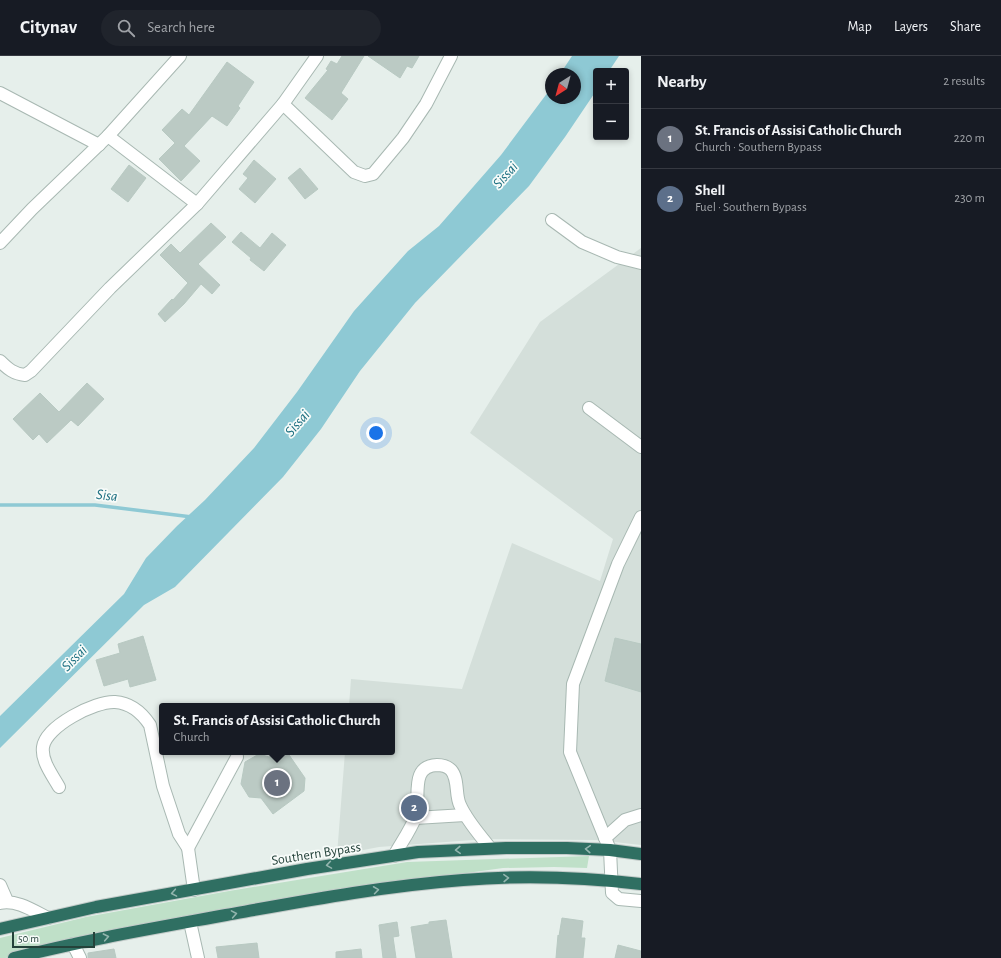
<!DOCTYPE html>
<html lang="en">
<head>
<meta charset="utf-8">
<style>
	body { margin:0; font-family:"Alegreya Sans",sans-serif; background:#20242c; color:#f1f3f6 }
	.controls { position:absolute; right:12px; top:12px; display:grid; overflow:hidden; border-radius:4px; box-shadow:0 2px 6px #0003 }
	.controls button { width:36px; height:36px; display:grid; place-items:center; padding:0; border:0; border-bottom:1px solid #363941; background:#171b24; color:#f1f3f6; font:20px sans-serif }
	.compass { position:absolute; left:545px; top:12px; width:36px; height:36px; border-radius:50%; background:#171b24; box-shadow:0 2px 6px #0003; rotate:216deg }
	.scale { position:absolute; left:12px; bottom:10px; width:83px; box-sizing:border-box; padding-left:4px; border:2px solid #24423a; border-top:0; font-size:11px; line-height:14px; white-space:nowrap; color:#24423a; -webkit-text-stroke:3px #f7fbf9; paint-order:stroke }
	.you { position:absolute; left:376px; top:377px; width:14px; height:14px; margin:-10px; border:3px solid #fff; border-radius:50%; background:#1a73e8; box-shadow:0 0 0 6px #1a73e833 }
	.badge { display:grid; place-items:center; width:26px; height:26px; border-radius:50%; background:#0f766e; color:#fff; font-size:13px; font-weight:700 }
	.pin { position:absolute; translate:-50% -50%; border:2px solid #fff; box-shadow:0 1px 4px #0006 }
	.popup { position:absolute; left:159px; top:647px; width:236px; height:52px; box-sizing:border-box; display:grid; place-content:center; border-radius:4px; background:#171b24; filter:drop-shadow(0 1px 3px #0005); font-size:13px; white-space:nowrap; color:#9ea1a6 }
	.popup b { font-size:15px; color:#f1f3f6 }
	.popup::after { content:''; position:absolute; left:50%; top:100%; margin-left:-8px; border:8px solid transparent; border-top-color:#171b24 }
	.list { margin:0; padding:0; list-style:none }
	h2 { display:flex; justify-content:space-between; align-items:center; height:52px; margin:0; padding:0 16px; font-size:17px }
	h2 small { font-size:13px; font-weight:400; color:#9ea1a6 }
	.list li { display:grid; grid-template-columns:26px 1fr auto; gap:12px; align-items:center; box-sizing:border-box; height:60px; padding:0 16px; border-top:1px solid #363941 }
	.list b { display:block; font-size:15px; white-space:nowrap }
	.list p { margin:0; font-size:13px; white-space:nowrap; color:#9ea1a6 }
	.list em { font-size:13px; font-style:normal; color:#9ea1a6 }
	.icon { flex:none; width:22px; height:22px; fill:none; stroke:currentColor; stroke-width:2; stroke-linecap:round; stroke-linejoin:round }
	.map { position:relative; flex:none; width:641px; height:902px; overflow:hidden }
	header { display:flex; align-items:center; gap:24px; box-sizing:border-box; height:56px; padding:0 20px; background:#171b24; border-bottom:1px solid #363941 }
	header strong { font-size:19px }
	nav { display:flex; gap:22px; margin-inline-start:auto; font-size:14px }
	.search { width:280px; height:36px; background:#20242c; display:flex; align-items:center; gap:10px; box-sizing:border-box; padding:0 14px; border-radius:22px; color:#9ea1a6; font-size:15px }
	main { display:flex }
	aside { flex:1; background:#171b24 }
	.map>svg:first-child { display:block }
	.built { fill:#d4dfda }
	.green { fill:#bfe0c8 }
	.water { fill:#8ec9d4 }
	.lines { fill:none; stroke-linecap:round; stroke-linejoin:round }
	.stream { stroke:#8ec9d4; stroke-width:3.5 }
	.building { fill:#bbcac4; stroke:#b8c9c2 }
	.minor-casing { stroke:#a8b8b2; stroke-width:14 }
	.highway-casing { stroke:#c2cac8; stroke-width:14 }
	.minor { stroke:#fff; stroke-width:12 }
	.highway { stroke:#2f6f62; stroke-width:12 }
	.oneway { stroke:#93b5ae }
	.labels { text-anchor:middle; stroke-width:3.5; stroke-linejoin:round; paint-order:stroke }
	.street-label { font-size:14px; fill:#24423a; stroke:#f7fbf9 }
	.water-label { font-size:15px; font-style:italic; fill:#1c6f80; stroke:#f7fbf9 }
</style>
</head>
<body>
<header>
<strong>Citynav</strong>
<div class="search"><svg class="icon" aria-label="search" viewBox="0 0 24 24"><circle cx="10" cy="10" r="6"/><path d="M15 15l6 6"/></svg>Search here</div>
<nav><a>Map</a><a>Layers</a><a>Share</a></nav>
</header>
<main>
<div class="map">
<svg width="641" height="902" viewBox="0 0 641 902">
	<rect width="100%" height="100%" fill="#e6efeb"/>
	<path class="built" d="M641,192V789L597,784L486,783L379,791L337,799L345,696H392V650H349L351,623L462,633L512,487L600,525L613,483L470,377L540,266Z"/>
	<path class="green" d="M589,800L587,812L554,811L503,812L322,837L92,880L6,902H0V882L86,861L229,835L407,806Z"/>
	<path class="water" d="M572,0H619L609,15H596V35L565,81L529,130L415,247L360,315L321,373L283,421L175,531L144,549L0,692V660L124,538L146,502L177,470L205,444L254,392L297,336L354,255L408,195L439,170L501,99L551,32V42H575V18H560Z"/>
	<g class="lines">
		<path class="stream" d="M0,449H95L192,461"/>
	</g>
	<g class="building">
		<path d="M342,0H364L341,37L348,43L332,64L305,42L328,14L326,13L331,5L337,8Z"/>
		<path d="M368,0H419L412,12L407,10L400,22Z"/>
		<path d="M227,6L254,26L238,50L240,52L227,70L212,60L184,90L200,105L181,125L159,103L175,87L162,74L182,53L189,59Z"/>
		<path d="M254,104L276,123L255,147L239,133L248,122L243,118Z"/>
		<path d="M129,109L146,122L128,146L111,133Z"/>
		<path d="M300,112L318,133L305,143L288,122Z"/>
		<path d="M211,167L226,181L198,208L220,229L212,238L201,228L184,248L165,266L158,258L172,243L173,244L188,227L160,199L171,188L180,197Z"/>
		<path d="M241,176L260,192L272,177L286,189L264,215L250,204L251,202L232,186Z"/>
		<path d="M87,327L104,343L78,370L71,364L47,387L39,378L33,384L13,363L40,337L59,356Z"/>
		<path d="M143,580L156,624L130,631L128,623L104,630L96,604L120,597L118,588Z"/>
		<path d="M615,582L641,588V636L605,625Z"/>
		<path d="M278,696H287L305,722L304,735L273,758L261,742L249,741L241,728L245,706L259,698L269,701Z"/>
		<path d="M562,862L583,865L581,882H585L583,902H556L558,879L559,880Z"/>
		<path d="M446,864L452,902H416L411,871L429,868V866Z"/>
		<path d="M397,866L399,880L393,881L396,902H383L379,869Z"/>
		<path d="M257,887L259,902H218L216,891Z"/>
		<path d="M618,889L641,895V902H615Z"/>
		<path d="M114,893L116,902H88V897Z"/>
		<path d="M361,893L362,902H336V896Z"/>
	</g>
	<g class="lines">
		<defs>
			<g id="minor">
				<path d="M0,37L99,89"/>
				<path d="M283,48L354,116L365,120L373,118L403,82L426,48L451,0"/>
				<path d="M108,80L197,148"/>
				<path d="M552,164L582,186L617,201L641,207"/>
				<path d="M0,187L32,153L108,80L180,0"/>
				<path d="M0,305C8,313 14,318 25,319L31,315L110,232L197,148L283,48L317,0"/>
				<path d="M589,352L641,391"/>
				<path d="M641,461L618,508L573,628L570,696L610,794L612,837L619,843L641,845"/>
				<path d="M59,731C53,720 41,705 43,691C46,670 95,645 115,646C130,647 142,657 150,669L163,730L179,778L188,792L194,834"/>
				<path d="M415,762L465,759"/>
				<path d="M605,782L625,764L641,759"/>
				<path d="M188,792L237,701"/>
				<path d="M394,800C401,787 410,775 415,762C422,744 408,710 437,709C442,709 447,710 451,714C459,723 455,739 460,749C467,765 480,779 490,792"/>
				<path d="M0,829L7,845"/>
				<path d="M0,847C16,843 34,855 48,862"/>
				<path d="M190,866L198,902"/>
				<path d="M73,888L80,902"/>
			</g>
			<g id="highway">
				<path d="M0,873L96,851L307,813L418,796L506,792H567L610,794L641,798"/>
				<path d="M14,902C84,884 155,872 226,859C304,845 383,830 463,824C522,819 582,821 641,828"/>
			</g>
		</defs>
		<use href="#minor" class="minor-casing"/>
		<use href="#highway" class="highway-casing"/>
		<use href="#minor" class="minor"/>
		<use href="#highway" class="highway"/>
	</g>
	<defs><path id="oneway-chevron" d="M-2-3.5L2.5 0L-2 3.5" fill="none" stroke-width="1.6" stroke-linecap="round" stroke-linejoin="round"/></defs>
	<g class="oneway">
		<use href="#oneway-chevron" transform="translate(588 793) rotate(-176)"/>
		<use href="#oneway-chevron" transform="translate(458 794) rotate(177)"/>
		<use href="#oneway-chevron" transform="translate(329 809) rotate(171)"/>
		<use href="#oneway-chevron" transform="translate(506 822) rotate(-2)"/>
		<use href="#oneway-chevron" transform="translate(376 834) rotate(-8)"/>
		<use href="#oneway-chevron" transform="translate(174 837) rotate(170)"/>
		<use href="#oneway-chevron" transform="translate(234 858) rotate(-10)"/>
		<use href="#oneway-chevron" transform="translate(106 881) rotate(-11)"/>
	</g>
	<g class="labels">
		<g class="street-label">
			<text transform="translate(316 797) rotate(-9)" y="5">Southern Bypass</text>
		</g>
		<g class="water-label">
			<text transform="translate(505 119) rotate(-48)" y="5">Sissai</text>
			<text transform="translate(297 367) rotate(-49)" y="5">Sissai</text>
			<text transform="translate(107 439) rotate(6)" y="5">Sisa</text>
			<text transform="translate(74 602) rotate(-45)" y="5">Sissai</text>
		</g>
	</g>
</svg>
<div class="controls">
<button>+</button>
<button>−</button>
</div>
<svg class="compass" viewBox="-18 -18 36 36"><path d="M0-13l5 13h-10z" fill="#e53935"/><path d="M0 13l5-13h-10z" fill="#9ea1a6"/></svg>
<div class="scale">50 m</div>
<div class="you"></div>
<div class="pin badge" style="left:277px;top:727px;background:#6b7280">1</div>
<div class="popup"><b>St. Francis of Assisi Catholic Church</b>Church</div>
<div class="pin badge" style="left:414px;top:752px;background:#5c6f8a">2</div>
</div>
<aside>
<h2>Nearby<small>2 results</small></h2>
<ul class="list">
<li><span class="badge" style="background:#6b7280">1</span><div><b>St. Francis of Assisi Catholic Church</b><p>Church · Southern Bypass</p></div><em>220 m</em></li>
<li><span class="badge" style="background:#5c6f8a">2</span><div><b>Shell</b><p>Fuel · Southern Bypass</p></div><em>230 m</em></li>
</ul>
</aside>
</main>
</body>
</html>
